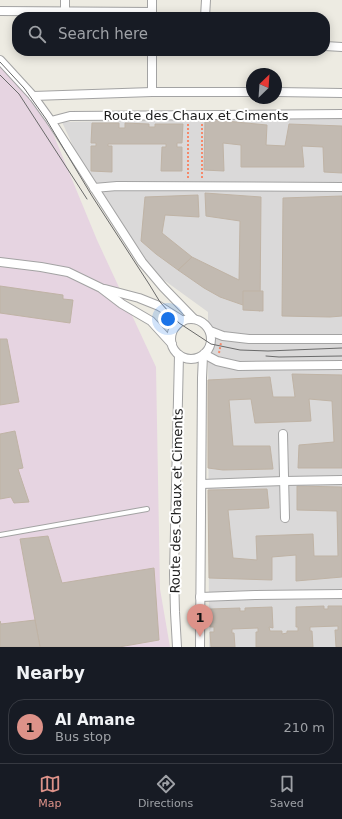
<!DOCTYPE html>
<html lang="en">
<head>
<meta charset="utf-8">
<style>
	body { margin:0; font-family:"DejaVu Sans",sans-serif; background:#20242c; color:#f1f3f6 }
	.compass { position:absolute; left:246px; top:68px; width:36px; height:36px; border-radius:50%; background:#171b24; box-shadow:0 2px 10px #0003; rotate:25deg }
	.you { position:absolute; left:168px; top:319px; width:14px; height:14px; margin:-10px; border:3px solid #fff; border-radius:50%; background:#1a73e8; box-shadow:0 0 0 6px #1a73e833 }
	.badge { display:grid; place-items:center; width:26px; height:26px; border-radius:50%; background:#dd9289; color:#111; font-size:13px; font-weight:700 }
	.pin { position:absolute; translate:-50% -33px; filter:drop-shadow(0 1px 2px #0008) }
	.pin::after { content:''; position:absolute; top:21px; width:14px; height:12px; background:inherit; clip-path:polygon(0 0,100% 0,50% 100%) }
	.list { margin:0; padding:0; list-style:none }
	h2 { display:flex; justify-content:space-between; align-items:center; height:52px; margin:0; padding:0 16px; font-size:17px }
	h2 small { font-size:13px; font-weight:400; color:#9ea1a6 }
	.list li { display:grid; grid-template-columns:26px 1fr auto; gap:12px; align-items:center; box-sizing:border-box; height:56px; margin:0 8px 8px; padding:0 8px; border:1px solid #363941; border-radius:16px }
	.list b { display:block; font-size:15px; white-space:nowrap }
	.list p { margin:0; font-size:13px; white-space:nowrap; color:#9ea1a6 }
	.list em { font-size:13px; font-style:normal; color:#9ea1a6 }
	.icon { flex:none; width:22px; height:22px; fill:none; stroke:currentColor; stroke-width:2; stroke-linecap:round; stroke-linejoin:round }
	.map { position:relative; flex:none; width:342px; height:647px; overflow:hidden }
	.search { position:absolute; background:#171b24; box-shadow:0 2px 10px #0003; left:12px; right:12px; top:12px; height:44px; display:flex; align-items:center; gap:10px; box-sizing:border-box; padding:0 14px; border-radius:16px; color:#9ea1a6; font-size:15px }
	.sheet { height:116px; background:#171b24 }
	nav { display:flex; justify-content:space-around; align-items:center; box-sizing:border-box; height:56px; border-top:1px solid #363941; background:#171b24; font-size:11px; color:#9ea1a6 }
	nav a { display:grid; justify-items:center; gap:2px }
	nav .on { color:#dd9289 }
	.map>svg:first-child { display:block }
	.residential { fill:#dad9d9 }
	.industrial { fill:#e6d4e1 }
	.building { fill:#c2bab1; stroke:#bfb3a5 }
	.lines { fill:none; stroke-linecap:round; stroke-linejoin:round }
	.service-casing { stroke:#a3a3a3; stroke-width:6 }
	.minor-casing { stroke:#a3a3a3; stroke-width:10 }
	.path { stroke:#f6896a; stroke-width:2; stroke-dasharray:2 2; stroke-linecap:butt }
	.service { stroke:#fff; stroke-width:4 }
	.minor { stroke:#fff; stroke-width:8 }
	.tram { stroke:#6a6a6a; stroke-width:1 }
	.labels { text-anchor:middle; stroke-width:4; stroke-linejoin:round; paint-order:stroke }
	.street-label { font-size:13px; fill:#1c1c1c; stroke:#fff }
</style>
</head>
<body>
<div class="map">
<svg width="342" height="647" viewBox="0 0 342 647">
	<rect width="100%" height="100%" fill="#edebe2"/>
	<path class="residential" d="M342,117V647H209L208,312L139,262L83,168L62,122Z"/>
	<path class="industrial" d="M0,58L38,97L97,240L156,367L160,589L170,647H0Z"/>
	<g class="building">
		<path d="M205,119L267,125L266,145L285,146L289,124L342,126V173L324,172L323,147L302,146L304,167H241V145L223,143L224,171L204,170Z"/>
		<path d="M92,123H119V128H125V123L149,124V127H155V124H183L182,143H177V147H182V171H161L162,147H166V144H108V146H112V172L91,171V146H96V143H91Z"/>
		<path d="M205,193L261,197L260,311L220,297L204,288L178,270L192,257L239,280L240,221L206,216Z"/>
		<path d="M198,195L199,217L165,215L162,233L192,257L178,270L156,254L141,241L145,197Z"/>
		<path d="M342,196V316L330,317L282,316L283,198Z"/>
		<path d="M0,286L63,295V299L73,300L70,323L0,313Z"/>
		<path d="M243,291H263V311L243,310Z"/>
		<path d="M0,339H7L19,402L0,405Z"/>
		<path d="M292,374L342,375V468H298L299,445L334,442L332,401L309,399L311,421L255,423L251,399L229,400L233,446H270L273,469L223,470L208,468V380L270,377L273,397H295Z"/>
		<path d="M15,431L23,468L18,469L29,502L14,503L11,497L0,499V434Z"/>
		<path d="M297,486L342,487V577L296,581V555L272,557V580L209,578L208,490L267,489L269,508L228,510L233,558L257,560L256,536L313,534L314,556H338L337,511L297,510Z"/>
		<path d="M48,536L62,583L154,568L159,640L119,647H40L20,539Z"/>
		<path d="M324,606V609H328V606H342V647H336L335,630H338V626L310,627V631H312L313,647H256V632H258V628L232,629V633H234L235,647H211L210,632H214V627H210V609L240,608V611H245V608L272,607L273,628L269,627L270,631H282V634L287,633V631H298V627H296V607Z"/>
		<path d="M35,620L40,647H0V621L1,624Z"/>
	</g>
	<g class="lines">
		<defs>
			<path id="service" d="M0,535L147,509"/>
			<g id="minor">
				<path d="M0,11L152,12"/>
				<path d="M65,11V0"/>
				<path d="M152,16V0"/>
				<path d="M205,17L206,0"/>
				<path d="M325,46L342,47"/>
				<path d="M152,51V92"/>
				<path d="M0,60L33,96L51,121L142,262L163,287L194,319"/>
				<path d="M276,92L342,93"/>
				<path d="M33,96L152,92H252"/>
				<path d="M51,121L70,116L342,114"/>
				<path d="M94,188L117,186L342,187"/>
				<path d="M0,262L41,267L68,272L101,288L122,304L151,321L172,344"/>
				<path d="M105,289L139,298L159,306L183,321"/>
				<circle cx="191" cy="339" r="20"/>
				<path d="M210,331L223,336L249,339H342"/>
				<path d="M204,354L217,361L239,366L342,365"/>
				<path d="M283,434L285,518"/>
				<path d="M202,484L284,481L342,480"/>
				<path d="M200,597L255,595L342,594"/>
				<path d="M177,647L175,612L174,574L179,355"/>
				<path d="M200,647L202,378L203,356"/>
			</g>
		</defs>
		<use href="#service" class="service-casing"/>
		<use href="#minor" class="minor-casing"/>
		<g class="path">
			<path d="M188,124V178"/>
			<path d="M202,178V124"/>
			<path d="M219,353L221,343"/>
		</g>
		<use href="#service" class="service"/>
		<use href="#minor" class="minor"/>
		<g class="tram">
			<path d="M0,62L24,88L46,119L92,196L149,284L160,302L179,323L211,344L240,350L268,351L342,348"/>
			<path d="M0,75L19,94L87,199"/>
			<path d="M266,356L279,357L342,356"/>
		</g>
	</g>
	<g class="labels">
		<g class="street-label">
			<text x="196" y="120">Route des Chaux et Ciments</text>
			<text transform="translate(176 501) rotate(-89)" y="5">Route des Chaux et Ciments</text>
		</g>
	</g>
</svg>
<svg class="compass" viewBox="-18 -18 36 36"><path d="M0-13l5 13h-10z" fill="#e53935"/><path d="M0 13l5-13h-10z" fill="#9ea1a6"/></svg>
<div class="you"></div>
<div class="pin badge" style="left:200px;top:637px">1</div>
<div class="search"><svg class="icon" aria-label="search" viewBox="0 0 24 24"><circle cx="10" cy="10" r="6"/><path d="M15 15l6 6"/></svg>Search here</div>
</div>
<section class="sheet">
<h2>Nearby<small></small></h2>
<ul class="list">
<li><span class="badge">1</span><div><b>Al Amane</b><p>Bus stop</p></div><em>210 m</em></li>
</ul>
</section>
<nav>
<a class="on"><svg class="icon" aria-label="map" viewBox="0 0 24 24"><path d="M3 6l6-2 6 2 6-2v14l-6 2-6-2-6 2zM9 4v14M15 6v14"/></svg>Map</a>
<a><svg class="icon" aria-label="directions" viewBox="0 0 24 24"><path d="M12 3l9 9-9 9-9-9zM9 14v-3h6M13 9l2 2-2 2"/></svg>Directions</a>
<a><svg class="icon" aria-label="saved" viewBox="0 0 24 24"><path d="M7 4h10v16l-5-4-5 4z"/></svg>Saved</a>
</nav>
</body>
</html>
